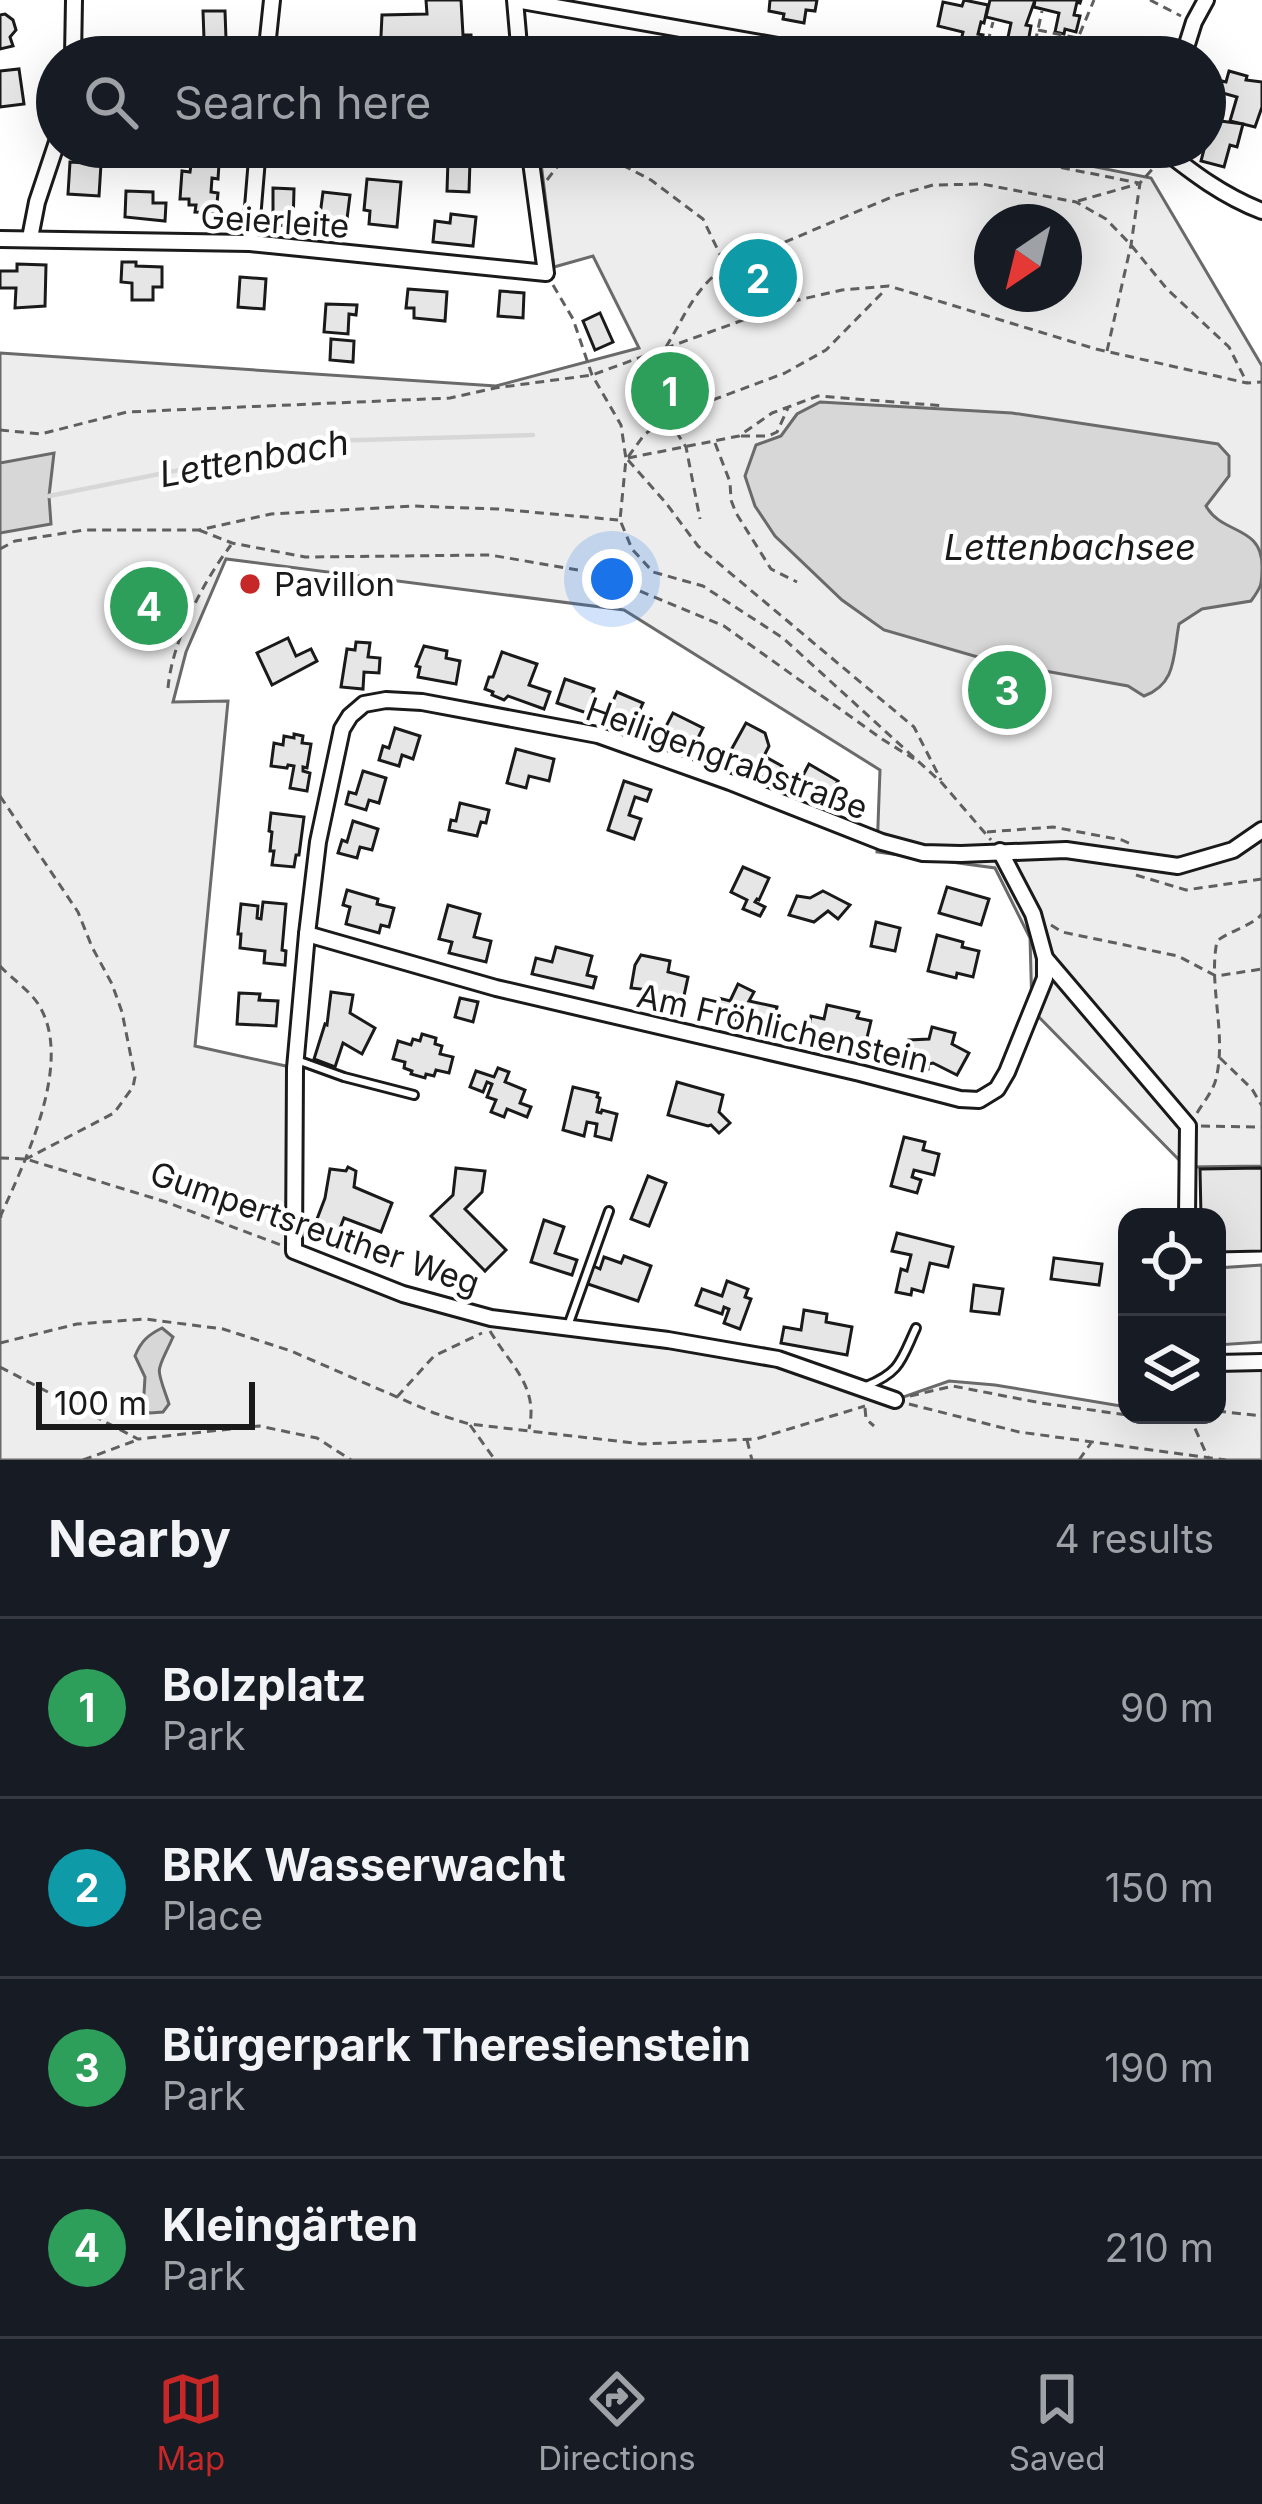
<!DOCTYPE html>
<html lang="en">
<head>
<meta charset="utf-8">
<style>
	body { margin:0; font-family:Inter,sans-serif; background:#20242c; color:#f1f3f6 }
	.controls { position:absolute; right:36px; bottom:36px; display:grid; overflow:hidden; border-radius:24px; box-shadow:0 12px 48px #0002 }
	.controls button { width:108px; height:108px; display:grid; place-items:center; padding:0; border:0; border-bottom:3px solid #363941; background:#171b24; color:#f1f3f6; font:60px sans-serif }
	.compass { position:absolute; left:974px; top:204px; width:108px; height:108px; border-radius:50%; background:#171b24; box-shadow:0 12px 48px #0002; rotate:215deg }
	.scale { position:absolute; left:36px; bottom:30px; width:219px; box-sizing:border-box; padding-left:12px; border:6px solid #1a1a1a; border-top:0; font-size:33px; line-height:42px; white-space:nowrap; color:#1a1a1a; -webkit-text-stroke:9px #fff; paint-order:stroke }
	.you { position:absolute; left:612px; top:579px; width:42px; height:42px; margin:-30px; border:9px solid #fff; border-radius:50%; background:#1a73e8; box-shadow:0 0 0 18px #1a73e833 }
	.badge { display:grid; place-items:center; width:78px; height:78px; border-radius:50%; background:#c62828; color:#fff; font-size:39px; font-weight:700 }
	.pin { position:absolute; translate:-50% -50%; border:6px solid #fff; box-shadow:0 3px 12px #0006 }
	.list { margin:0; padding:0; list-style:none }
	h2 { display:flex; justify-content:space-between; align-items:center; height:156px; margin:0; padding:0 48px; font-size:51px }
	h2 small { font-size:39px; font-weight:400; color:#9ea1a6 }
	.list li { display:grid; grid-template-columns:78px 1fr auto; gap:36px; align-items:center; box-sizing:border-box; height:180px; padding:0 48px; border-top:3px solid #363941 }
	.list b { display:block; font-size:45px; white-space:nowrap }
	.list p { margin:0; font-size:39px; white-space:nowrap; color:#9ea1a6 }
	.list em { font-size:39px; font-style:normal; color:#9ea1a6 }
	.icon { flex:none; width:66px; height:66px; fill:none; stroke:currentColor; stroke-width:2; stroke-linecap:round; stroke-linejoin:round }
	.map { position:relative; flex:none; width:1262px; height:1460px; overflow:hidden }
	.search { position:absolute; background:#171b24; box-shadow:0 12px 48px #0002; left:36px; right:36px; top:36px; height:132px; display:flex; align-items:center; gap:30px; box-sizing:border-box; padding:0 42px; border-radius:66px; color:#9ea1a6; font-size:45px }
	.sheet { height:876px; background:#171b24 }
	nav { display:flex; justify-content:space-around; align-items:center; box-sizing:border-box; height:168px; border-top:3px solid #363941; background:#171b24; font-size:33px; color:#9ea1a6 }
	nav a { display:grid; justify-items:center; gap:6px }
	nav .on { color:#c62828 }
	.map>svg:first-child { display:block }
	.built { fill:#ededed; stroke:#6a6a6a; stroke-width:3; fill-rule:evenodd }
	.water { fill:#d7d7d7; stroke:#6a6a6a; stroke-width:3 }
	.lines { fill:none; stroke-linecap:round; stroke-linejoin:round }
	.stream { stroke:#d7d7d7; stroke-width:4.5 }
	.building { fill:#e6e6e6; stroke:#1a1a1a; stroke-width:3 }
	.lane-casing { stroke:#1a1a1a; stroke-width:12 }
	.street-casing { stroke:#1a1a1a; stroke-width:20 }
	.path { stroke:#5f5f5f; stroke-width:3; stroke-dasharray:9 6; stroke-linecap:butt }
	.lane { stroke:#fff; stroke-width:6 }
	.street { stroke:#fff; stroke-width:14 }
	.poi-dot { fill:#c62828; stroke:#fff; stroke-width:4.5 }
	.labels { text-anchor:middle; stroke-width:9; stroke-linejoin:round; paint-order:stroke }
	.street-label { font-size:33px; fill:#1a1a1a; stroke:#fff }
	.poi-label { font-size:33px; fill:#1a1a1a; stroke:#fff; text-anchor:start }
	.water-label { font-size:36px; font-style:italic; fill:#1a1a1a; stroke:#fff }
</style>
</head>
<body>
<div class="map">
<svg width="1262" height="1460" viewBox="0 0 1262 1460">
	<rect width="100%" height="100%" fill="#fff"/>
	<g class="built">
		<path d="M539,147H996L1151,178L1262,366V1166L1186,1167L1032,1010L1030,938L995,868L877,852L880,770L624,610L226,559L186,652L173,702L228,701L195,1046L295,1068L294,1250L491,1318L778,1359L895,1400L949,1381L995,1385L1127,1407V1415H1217V1361L1262,1357V1460H0V353L496,386L639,348L593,256L554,267ZM992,222H1064V294H992Z"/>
		<path d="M1262,1265V1342L1217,1345V1268Z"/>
	</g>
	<g class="water">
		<path d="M820,402L1012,413L1218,444L1229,456V476L1206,506C1222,535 1262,525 1262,566C1262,584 1262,586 1251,601L1202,609L1179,624C1173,655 1177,684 1144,696L1128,686L995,662L884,630L842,600L775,536L755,506L745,476L756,445L781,436L797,414Z"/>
		<path d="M54,453L49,496L51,524L0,533V463Z"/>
		<path d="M162,1328L173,1337C156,1375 155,1363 169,1404L163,1412L150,1413L143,1410L145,1377L135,1356C141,1341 148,1335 162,1328Z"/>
	</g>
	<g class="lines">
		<path class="stream" d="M49,496L325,441L533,435"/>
	</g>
	<g class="building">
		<path d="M426,0H461L463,35H471L472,57H380L382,15L427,14Z"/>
		<path d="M770,0H817L815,11L806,10L804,23L783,19L784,14L769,11Z"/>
		<path d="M964,0L988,5L984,23L981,22L978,34L983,35L978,57H957L963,32L938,26L943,2L962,6Z"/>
		<path d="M990,0H1035L1026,25L1031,26L1028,42L1017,39L1015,44L1007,42L1011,23L986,17Z"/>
		<path d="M1035,0H1081L1080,3L1077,2L1074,15L1080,16L1076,32L1065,29L1064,34L1055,32L1059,13L1034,7Z"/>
		<path d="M203,11H225L226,39H204Z"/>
		<path d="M5,14L13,20L16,30L10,37L13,46L0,49V15Z"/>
		<path d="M19,69L24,104L0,107V71Z"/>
		<path d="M1229,71L1247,76L1246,80L1262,82V107L1255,127L1230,121L1237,97L1219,92L1222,81L1226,82Z"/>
		<path d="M1205,111L1215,114L1213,120L1243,124L1237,147L1230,145L1224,167L1201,161L1208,134H1205Z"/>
		<path d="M198,156L213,157L212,163L219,164L218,179L212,178L211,192L218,193L216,213L195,212L196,205H189V199H180L182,171L190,172L191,165L198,166Z"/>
		<path d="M448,160L470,161L469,192L447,191Z"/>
		<path d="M70,162L101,164L99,196L68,194Z"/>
		<path d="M367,179L401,182L397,227L369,224L370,211L364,210Z"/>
		<path d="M273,188L294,189L293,226L273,225Z"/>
		<path d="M126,191L153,192V203H166L165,221L125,217Z"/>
		<path d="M323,192L350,195L346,227L319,223Z"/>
		<path d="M451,214L476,217L473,246L433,242L435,221L450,223Z"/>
		<path d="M775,254L783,274L766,281L771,296L768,300L753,306L740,272L758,264L757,260Z"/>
		<path d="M122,262H136V266L162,267V287H153V300H132V283L121,282Z"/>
		<path d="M17,264L46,265L45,306L15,308L16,288H0V271H17Z"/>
		<path d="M240,277L266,279L264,309L238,307Z"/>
		<path d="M408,289L447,292L445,321L414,318V308H406Z"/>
		<path d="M500,291L524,293L523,318L498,316Z"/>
		<path d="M326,304L357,305L356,315L349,314L348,334L324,332Z"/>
		<path d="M600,313L613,342L595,350L583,321Z"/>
		<path d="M331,339L354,341L353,362L330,360Z"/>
		<path d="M288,638L296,656L311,649L317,661L272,685L257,653Z"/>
		<path d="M356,642L370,643L368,657L380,658L379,673L364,672L363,689L341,687L347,649L355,650Z"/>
		<path d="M424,646L447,651L446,658L460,661L456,684L418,677L420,667L416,666Z"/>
		<path d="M502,652L537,664L529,685L550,692L544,709L508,696L504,700L492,695L493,692L485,689L489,677H493Z"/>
		<path d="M565,679L594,689L587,713L557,703Z"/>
		<path d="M617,692L643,703L632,727L622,723L621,726L605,719Z"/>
		<path d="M673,713L703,728L689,756L658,739L656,744L645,738L652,726L663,732Z"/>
		<path d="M746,723L765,733L769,746L764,756L782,766L773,783L753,772L756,766L730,752Z"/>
		<path d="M395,728L420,736L413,759L402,755L399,766L379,760L383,746L389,748Z"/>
		<path d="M294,734L303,736L302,743L311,744L307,768L303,767V771L310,773L307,791L290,788L294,766L288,765L287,768L271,766L274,743L283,745L284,736L294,738Z"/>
		<path d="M516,749L554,759L549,781L529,776L526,788L507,783Z"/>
		<path d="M809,764L838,781L824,805L800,791L798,795L785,788L791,778L799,783Z"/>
		<path d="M363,771L386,778L379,803L369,800L366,810L346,804L349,792L356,794Z"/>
		<path d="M624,781L651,790L647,801L635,797L629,815L641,819L634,839L608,830Z"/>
		<path d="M460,803L489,810L486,823L481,822L477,836L449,830L451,820L456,821Z"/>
		<path d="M271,813L304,817L299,855H296L294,867L272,865L274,851H270L272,832L269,831Z"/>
		<path d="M353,821L378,829L372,850L360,847L357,858L338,853L342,840L347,842Z"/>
		<path d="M743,867L769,878L759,900L757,899L755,902L765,907L760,916L743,909L747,900L731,892Z"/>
		<path d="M947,887L989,899L981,925L939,913Z"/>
		<path d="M347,890L378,899L377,904L394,908L389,927L381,925L379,933L346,924L350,907L343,905Z"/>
		<path d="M823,891L850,905L838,919L828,911L814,922L789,915L797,896L810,898Z"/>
		<path d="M263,902L286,904L282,950L286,951L285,965L264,963L265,951L240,948L241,934H238L241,904L258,906L257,918L261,919Z"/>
		<path d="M448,905L480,914L474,937L491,941L486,962L449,953L452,942L439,939Z"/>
		<path d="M876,922L900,928L895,951L871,946Z"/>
		<path d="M937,935L963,942L962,947L979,951L973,977L957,973L956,978L928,971Z"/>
		<path d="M556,947L592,956L587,975L596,977L593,988L532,974L536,958L552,962Z"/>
		<path d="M641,955L670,961L668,972L688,977L682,1005L651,999L650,990L631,988L635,965Z"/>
		<path d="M738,984L754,992L749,1001L777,1007L772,1028L711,1015L715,997L730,1001Z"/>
		<path d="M331,992L353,995L350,1013L375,1028L362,1054L343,1043L335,1067L314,1059L325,1024L327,1025Z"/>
		<path d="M239,993L260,994L259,1000L278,1001L276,1026L237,1024Z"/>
		<path d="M460,998L478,1002L473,1022L455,1017Z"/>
		<path d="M827,1005L859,1012L857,1018L871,1021L864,1050L807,1037L811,1016L824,1019Z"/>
		<path d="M932,1027L955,1033L952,1044L969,1053L957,1075L933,1063L928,1064V1069L911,1070L909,1040L929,1039Z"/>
		<path d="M422,1034L436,1038L435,1044L442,1046L440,1054L453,1057L449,1073L436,1070L434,1076L426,1074L425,1078L411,1074L412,1071L404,1068L405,1062L393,1059L398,1041L411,1045L413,1039L420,1041Z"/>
		<path d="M498,1068L509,1072L505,1082L525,1090L520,1103L531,1107L527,1117L507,1109L504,1117L491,1112L496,1100L487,1097L492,1084L487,1082L483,1092L470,1087L476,1071L494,1077Z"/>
		<path d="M677,1082L723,1095L719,1112L730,1123L719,1133L711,1125L708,1126L668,1115Z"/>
		<path d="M573,1087L598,1093L597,1097L600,1098L597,1112L601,1113L602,1110L617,1114L611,1140L595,1136L597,1124L587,1122L584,1136L563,1130Z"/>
		<path d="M904,1137L925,1142L923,1150L939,1154L934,1175L914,1170L912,1177L921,1180L917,1193L891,1186Z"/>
		<path d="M348,1167L356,1171L354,1187L392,1203L381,1232L344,1218L337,1236L314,1227L325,1198L330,1169L346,1171Z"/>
		<path d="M456,1168L485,1171L482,1192L465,1209L506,1250L485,1271L431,1216L453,1195Z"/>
		<path d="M1262,1168V1251L1217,1252V1217H1201L1200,1169Z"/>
		<path d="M648,1176L666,1183L649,1226L631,1219Z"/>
		<path d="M544,1220L564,1227L555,1253L577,1260L572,1275L531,1262Z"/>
		<path d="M897,1233L953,1247L948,1267L930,1263L923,1292L912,1289L911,1295L896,1292L901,1269L907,1271L911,1255L892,1251Z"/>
		<path d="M624,1256L651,1266L638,1301L585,1283L591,1265L600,1269L604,1257L621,1263Z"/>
		<path d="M1054,1258L1102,1264L1099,1285L1051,1279Z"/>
		<path d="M727,1281L748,1289L745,1297L751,1299L740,1329L724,1323L729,1309L724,1307L722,1314L696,1305L702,1289L722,1296Z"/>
		<path d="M974,1285L1003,1289L999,1314L971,1311Z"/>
		<path d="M804,1310L827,1314L826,1322L852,1327L847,1355L781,1343L784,1327L801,1330Z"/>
	</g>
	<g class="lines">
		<defs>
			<g id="lane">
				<path d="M297,1060L344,1077L414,1095"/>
				<path d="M569,1323L609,1211"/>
				<path d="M866,1386C901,1372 901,1360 916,1328"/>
			</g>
			<g id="street">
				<path d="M515,0L520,57"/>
				<path d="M516,0L840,57"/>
				<path d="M73,57L74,0"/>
				<path d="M266,57L272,0"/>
				<path d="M1183,57L1194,22L1206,0"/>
				<path d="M1160,147C1193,173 1223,196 1262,211"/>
				<path d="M30,238L37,202L57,142"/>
				<path d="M0,239L250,243L546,273L529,147"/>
				<path d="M250,243L258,147"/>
				<path d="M307,934L496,988L860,1073L960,1099L979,1100L997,1089L1007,1072L1045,978V958L1033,914L1000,851"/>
				<path d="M1045,958L1188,1126L1187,1217"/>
				<path d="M1217,1363L1262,1362"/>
				<path d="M895,1400L778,1359L668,1340L491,1318L403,1294L294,1251L295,1068L307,934L318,842L342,729L350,716L364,704L386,700L422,702L598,735L730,782L882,842L923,853L961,854L1066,850L1178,866L1233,850L1262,830"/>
			</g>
		</defs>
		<use href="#lane" class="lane-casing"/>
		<use href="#street" class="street-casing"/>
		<g class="path">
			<path d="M1150,0L1181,16"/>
			<path d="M1038,30L1078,38L1094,0"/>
			<path d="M1079,41L1083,57"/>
			<path d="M984,57L993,22"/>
			<path d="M1032,57L1042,11"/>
			<path d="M958,147L1139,183"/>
			<path d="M547,180L556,168L582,150L609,158L651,180L703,219L726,267L745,320"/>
			<path d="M1078,201L1138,184"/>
			<path d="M784,247L798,300"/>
			<path d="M553,285L573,319L592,375L621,425L626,459L620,520L632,549L653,572L703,586L783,638L942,783L991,840"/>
			<path d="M666,347C683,319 697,284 726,267L894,196L933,185L982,184L1076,202L1106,219L1131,245L1167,289L1229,347L1247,383"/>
			<path d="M1107,351L1131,245L1140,183L1158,163"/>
			<path d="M668,419L686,447L700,519"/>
			<path d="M0,430L41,434L127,412L450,398L495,388L592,375L798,300L842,290L889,286L1096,349L1247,383L1262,382"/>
			<path d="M741,436H768L777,432L788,408"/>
			<path d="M715,443L730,482L731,500L736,513L771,569L797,582"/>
			<path d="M628,457L644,435L667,417L785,373L826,350L885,290"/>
			<path d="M628,458L739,436L772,413L818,396L945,406"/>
			<path d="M628,460L666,503L698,546L914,727L941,780"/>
			<path d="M199,530L232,543L305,557L490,555L596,573L724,626L882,739L914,759"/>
			<path d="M0,549L15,541L84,530H199L271,514L413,506L498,509L618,520"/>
			<path d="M168,688C172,641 203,582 231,545"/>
			<path d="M0,796L78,912L92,947L112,984L122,1012L135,1077L133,1087L114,1113L26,1159"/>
			<path d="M987,832L1053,827L1122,840L1131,844"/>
			<path d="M1136,875L1186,890L1262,879"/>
			<path d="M1051,925L1062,932L1178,956L1216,976L1262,969"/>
			<path d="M0,966C12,979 31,991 40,1007C73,1064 25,1161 1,1215L0,1223"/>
			<path d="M1220,1058L1252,1089L1262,1106"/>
			<path d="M1197,1113C1203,1103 1213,1091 1216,1079C1227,1033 1208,986 1217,941C1231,930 1252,926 1262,914"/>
			<path d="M1201,1126L1262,1127"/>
			<path d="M0,1158L26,1159L166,1202L281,1245"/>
			<path d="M490,1331C510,1365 539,1386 529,1429"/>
			<path d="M0,1343L77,1324L145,1319L223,1329L291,1351L434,1413L469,1424L642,1444L756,1439L865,1406"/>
			<path d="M0,1367L138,1439L259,1426L317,1438L351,1460"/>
			<path d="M910,1396L953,1386L1041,1403L1156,1419L1180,1415"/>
			<path d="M397,1397L434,1356L482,1333"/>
			<path d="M909,1404L1019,1432L1226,1460"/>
			<path d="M865,1408L866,1419L874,1426"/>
			<path d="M1217,1411L1262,1416"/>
			<path d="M1189,1415L1209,1460"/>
			<path d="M470,1425L495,1460"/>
			<path d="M747,1440L752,1460"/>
			<path d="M83,1460L137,1440"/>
			<path d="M1079,1460L1091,1443"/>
		</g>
		<use href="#lane" class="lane"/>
		<use href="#street" class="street"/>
	</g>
	<circle class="poi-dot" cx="250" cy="584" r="12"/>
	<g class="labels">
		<g class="street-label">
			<text transform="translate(275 221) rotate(4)" y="12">Geierleite</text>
			<text transform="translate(727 758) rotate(20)" y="12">Heiligengrabstraße</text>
			<text transform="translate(783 1028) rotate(13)" y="12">Am Fröhlichenstein</text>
			<text transform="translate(315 1228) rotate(19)" y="12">Gumpertsreuther Weg</text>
		</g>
		<g class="poi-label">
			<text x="274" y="596">Pavillon</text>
		</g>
		<g class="water-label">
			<text transform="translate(254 458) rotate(-10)" y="13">Lettenbach</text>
			<text x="1070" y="560">Lettenbachsee</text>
		</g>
	</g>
</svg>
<div class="controls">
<button><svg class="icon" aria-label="locate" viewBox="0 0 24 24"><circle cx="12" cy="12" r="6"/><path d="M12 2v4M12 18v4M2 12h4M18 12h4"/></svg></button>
<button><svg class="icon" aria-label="layers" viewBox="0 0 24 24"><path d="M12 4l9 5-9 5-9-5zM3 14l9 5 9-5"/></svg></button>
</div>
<svg class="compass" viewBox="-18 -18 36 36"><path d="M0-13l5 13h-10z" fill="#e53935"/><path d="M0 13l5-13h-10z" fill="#9ea1a6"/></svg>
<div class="scale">100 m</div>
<div class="you"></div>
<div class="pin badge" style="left:670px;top:391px;background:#2e9e5b">1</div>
<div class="pin badge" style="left:758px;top:278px;background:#0f9aa8">2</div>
<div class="pin badge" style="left:1007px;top:690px;background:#2e9e5b">3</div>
<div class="pin badge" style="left:149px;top:606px;background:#2e9e5b">4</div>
<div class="search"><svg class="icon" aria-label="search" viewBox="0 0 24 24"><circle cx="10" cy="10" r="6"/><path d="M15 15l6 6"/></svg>Search here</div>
</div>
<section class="sheet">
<h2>Nearby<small>4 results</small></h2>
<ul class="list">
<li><span class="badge" style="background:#2e9e5b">1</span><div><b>Bolzplatz</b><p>Park</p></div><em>90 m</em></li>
<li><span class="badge" style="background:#0f9aa8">2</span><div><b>BRK Wasserwacht</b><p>Place</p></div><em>150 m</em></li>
<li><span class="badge" style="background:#2e9e5b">3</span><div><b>Bürgerpark Theresienstein</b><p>Park</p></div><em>190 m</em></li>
<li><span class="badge" style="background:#2e9e5b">4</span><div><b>Kleingärten</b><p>Park</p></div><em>210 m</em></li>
</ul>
</section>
<nav>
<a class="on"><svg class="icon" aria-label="map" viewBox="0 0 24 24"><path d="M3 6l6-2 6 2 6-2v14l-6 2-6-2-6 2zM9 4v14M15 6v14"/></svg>Map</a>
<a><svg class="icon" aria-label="directions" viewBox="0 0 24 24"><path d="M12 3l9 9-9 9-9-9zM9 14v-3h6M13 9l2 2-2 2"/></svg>Directions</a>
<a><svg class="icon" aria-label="saved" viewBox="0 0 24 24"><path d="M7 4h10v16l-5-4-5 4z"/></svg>Saved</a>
</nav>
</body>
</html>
